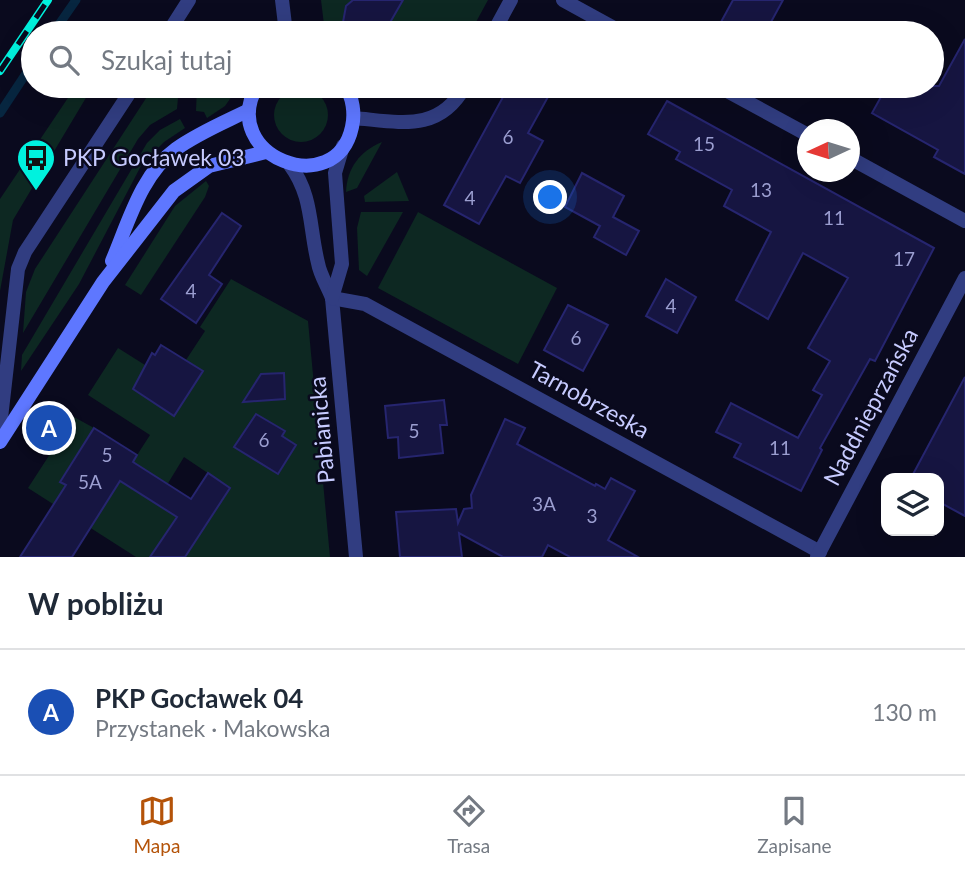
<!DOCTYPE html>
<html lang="pl">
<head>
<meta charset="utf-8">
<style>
	body { margin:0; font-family:Lato,sans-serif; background:#f6f6f7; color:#1f2937 }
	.controls { position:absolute; right:21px; bottom:21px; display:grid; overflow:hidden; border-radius:14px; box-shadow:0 7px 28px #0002 }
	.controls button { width:63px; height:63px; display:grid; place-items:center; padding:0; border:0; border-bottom:2px solid #e0e1e3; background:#fff; color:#1f2937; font:35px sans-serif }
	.compass { position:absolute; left:797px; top:119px; width:63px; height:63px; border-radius:50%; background:#fff; box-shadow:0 7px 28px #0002; rotate:266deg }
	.you { position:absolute; left:551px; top:198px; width:24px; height:24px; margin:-18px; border:5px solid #fff; border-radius:50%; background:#1a73e8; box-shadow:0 0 0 10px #1a73e833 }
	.badge { display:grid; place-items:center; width:46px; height:46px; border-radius:50%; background:#b45309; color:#fff; font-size:23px; font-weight:700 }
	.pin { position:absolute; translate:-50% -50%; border:4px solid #fff; box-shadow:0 2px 7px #0006 }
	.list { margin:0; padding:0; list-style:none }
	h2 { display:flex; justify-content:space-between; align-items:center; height:91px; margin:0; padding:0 28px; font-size:30px }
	h2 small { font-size:23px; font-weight:400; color:#747a83 }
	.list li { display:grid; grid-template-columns:46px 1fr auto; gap:21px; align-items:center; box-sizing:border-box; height:126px; padding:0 28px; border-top:2px solid #e0e1e3 }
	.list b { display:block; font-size:26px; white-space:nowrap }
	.list p { margin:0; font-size:23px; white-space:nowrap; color:#747a83 }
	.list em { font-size:23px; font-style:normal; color:#747a83 }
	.icon { flex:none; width:38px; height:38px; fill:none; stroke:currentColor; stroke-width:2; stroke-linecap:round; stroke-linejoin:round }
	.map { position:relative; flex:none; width:965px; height:557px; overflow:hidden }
	.search { position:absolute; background:#fff; box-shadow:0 7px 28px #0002; left:21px; right:21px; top:21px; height:77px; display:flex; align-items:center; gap:18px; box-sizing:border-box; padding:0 24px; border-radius:38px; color:#747a83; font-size:26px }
	.sheet { height:217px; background:#fff }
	nav { display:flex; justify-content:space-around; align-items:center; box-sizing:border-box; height:98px; border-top:2px solid #e0e1e3; background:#fff; font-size:19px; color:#747a83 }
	nav a { display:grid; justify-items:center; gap:4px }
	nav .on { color:#b45309 }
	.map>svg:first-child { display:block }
	.green { fill:#0d2822; fill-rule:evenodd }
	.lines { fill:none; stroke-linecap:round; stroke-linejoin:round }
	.stream { stroke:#072640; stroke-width:9 }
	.building { fill:#161541; stroke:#26256f; stroke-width:2 }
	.lane { stroke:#313d81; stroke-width:14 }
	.street { stroke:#313d81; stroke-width:14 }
	.secondary { stroke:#5e77ff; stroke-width:14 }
	.rail-casing { stroke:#00f2de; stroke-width:8 }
	.rail { stroke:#0a0a1e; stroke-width:5; stroke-dasharray:16; stroke-linecap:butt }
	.labels { text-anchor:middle; stroke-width:5; stroke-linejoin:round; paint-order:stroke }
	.number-label { font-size:19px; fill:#9b9ed0 }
	.poi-label { font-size:23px; fill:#c7cbff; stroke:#0a0a1e; text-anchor:start }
	.street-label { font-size:23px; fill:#c7cbff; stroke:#0a0a1e }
</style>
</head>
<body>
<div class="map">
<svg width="965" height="557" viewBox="0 0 965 557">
	<rect width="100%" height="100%" fill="#0a0a1e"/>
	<g class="green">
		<path d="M321,0H353L346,6L341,33H325Z"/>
		<path d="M377,0H488L470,33H349L361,30Z"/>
		<path d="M76,86H93L13,220L0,291V199Z"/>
		<path d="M154,86H179L177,109L150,125L138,139L23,333L26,292L35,269Z"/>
		<path d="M197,86H239L225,106L207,118L204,112L196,111Z"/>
		<circle cx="301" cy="115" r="27"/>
		<path d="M180,119L185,128L164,142L142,164L79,284L21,371L22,355L147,143L160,130Z"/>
		<path d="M382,142L357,188L346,192C347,168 360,151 382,142Z"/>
		<path d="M397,172L409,201L365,202L364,196Z"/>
		<path d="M206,181L209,186L205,197L141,295L125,285L175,206Z"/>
		<path d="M361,212H403L367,276L359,270L357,228Z"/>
		<path d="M418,212L557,288L518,364L378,288Z"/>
		<path d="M231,279L308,321L330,557H175L157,546L150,557H136L28,488L74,417L94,428L60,482L103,508L150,435L88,395L118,348L145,365L133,389L174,415L203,371L186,360L205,331L200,327ZM184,457L230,488L201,533L156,503Z"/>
	</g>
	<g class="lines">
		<g class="stream">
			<path d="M53,33L76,0"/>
			<path d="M0,113L33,63"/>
		</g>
	</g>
	<g class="building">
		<path d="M353,0H403L384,33L360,30L341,33L346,6Z"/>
		<path d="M733,0H783L765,33H715Z"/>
		<path d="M965,39V174L934,157L938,150L872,113L887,86H939Z"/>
		<path d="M509,86H554L528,133L543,141L520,183L506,176L479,224L444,205Z"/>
		<path d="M667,101L934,248L875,361L870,359L820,448L822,450L801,491L734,457L741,444L716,432L731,403L798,438L822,395L813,390L830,361L808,348L848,278L803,253L768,319L736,300L771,232L724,206L732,190L676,159L680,152L648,134Z"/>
		<path d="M582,173L624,196L613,217L639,231L626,255L594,237L600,226L565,207Z"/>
		<path d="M222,213L241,226L209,275L222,284L196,323L161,299Z"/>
		<path d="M666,279L696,297L677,333L646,316Z"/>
		<path d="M568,305L608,325L583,371L544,350Z"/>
		<path d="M161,345L203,371L174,416L133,389L152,353L155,355Z"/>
		<path d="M284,373L285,399L243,402L261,374Z"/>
		<path d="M965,377V516L939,502V478H911Z"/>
		<path d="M444,400L447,425H440L443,453L399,458L398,437L388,438L385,406Z"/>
		<path d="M256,414L285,431L282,436L296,445L278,474L234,447Z"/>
		<path d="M505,419L525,428L517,444L595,486L596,484L605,489L611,478L635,491L608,540L638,557H570L548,545L542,557H503L459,533L462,557H400L396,512L456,509L458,523L464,509L472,508L471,495Z"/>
		<path d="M94,428L137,455L133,462L191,499L208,473L230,488L185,557H150L177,517L120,481L72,557H20L66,485L60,482Z"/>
	</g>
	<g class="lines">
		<g class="lane">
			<path d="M168,33L189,0"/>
			<path d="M0,427L18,269L25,252L134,86"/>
		</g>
		<g class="street">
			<path d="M282,0L286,33"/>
			<path d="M563,0L623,33"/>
			<path d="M493,33L511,0"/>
			<path d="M718,86L808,135"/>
			<path d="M354,118C400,122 439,133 465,86"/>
			<path d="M850,158L965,221"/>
			<path d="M290,165C313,196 309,227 318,263C320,275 328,287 332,298L356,557"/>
			<path d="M332,298L365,304L820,552"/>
			<path d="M332,298L342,264L335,173L343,146"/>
			<path d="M817,557L965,278"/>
		</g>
		<g class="secondary">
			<path d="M257,86C217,156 336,202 352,127C355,114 353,97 345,86"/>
			<path d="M112,261C128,224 141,174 176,149C198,133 225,122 249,110"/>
			<path d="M0,442L103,282L174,191L209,166L266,152"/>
		</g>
		<defs>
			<path id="rail" d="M0,71L48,0"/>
		</defs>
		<use href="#rail" class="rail-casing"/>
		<use href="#rail" class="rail"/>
	</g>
	<defs>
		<symbol id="bus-pin" viewBox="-11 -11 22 30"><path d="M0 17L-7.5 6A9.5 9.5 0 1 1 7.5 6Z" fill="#00f2de" stroke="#0a0a1e"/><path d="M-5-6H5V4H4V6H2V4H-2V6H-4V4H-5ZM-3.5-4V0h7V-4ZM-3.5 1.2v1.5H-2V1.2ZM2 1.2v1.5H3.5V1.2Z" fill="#111"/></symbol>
	</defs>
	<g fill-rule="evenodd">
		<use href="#bus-pin" x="14" y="136" width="44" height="60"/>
	</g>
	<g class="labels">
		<g class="number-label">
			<text x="508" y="144">6</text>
			<text x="704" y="151">15</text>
			<text x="761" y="197">13</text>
			<text x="470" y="205">4</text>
			<text x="834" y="225">11</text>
			<text x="904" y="266">17</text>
			<text x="191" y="298">4</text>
			<text x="671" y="313">4</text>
			<text x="576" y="345">6</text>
			<text x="414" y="438">5</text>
			<text x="264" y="447">6</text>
			<text x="780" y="455">11</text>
			<text x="107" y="462">5</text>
			<text x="90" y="489">5A</text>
			<text x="544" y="511">3A</text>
			<text x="592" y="523">3</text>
		</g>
		<g class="poi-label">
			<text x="63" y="166">PKP Gocławek 03</text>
		</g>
		<g class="street-label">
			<text transform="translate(589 400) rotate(29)" y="8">Tarnobrzeska</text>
			<text transform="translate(871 407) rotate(-62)" y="8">Naddnieprzańska</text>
			<text transform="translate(322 430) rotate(-95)" y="8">Pabianicka</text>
		</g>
	</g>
</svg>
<div class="controls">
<button><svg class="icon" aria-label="layers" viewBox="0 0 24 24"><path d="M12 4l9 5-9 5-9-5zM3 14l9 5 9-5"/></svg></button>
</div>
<svg class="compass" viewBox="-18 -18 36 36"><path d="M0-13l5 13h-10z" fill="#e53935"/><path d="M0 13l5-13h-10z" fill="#747a83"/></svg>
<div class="you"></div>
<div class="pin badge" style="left:49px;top:428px;background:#1a4fb4">A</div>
<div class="search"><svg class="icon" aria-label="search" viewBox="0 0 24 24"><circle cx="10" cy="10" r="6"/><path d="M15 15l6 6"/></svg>Szukaj tutaj</div>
</div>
<section class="sheet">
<h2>W pobliżu<small></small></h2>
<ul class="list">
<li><span class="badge" style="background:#1a4fb4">A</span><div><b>PKP Gocławek 04</b><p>Przystanek · Makowska</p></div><em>130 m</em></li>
</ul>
</section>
<nav>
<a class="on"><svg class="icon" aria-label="map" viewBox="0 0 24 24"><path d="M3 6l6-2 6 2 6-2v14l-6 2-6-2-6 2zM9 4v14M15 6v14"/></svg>Mapa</a>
<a><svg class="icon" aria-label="directions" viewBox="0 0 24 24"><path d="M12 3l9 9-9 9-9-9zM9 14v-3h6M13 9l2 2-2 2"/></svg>Trasa</a>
<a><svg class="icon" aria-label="saved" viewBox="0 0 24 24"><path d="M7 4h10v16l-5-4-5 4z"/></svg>Zapisane</a>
</nav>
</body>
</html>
